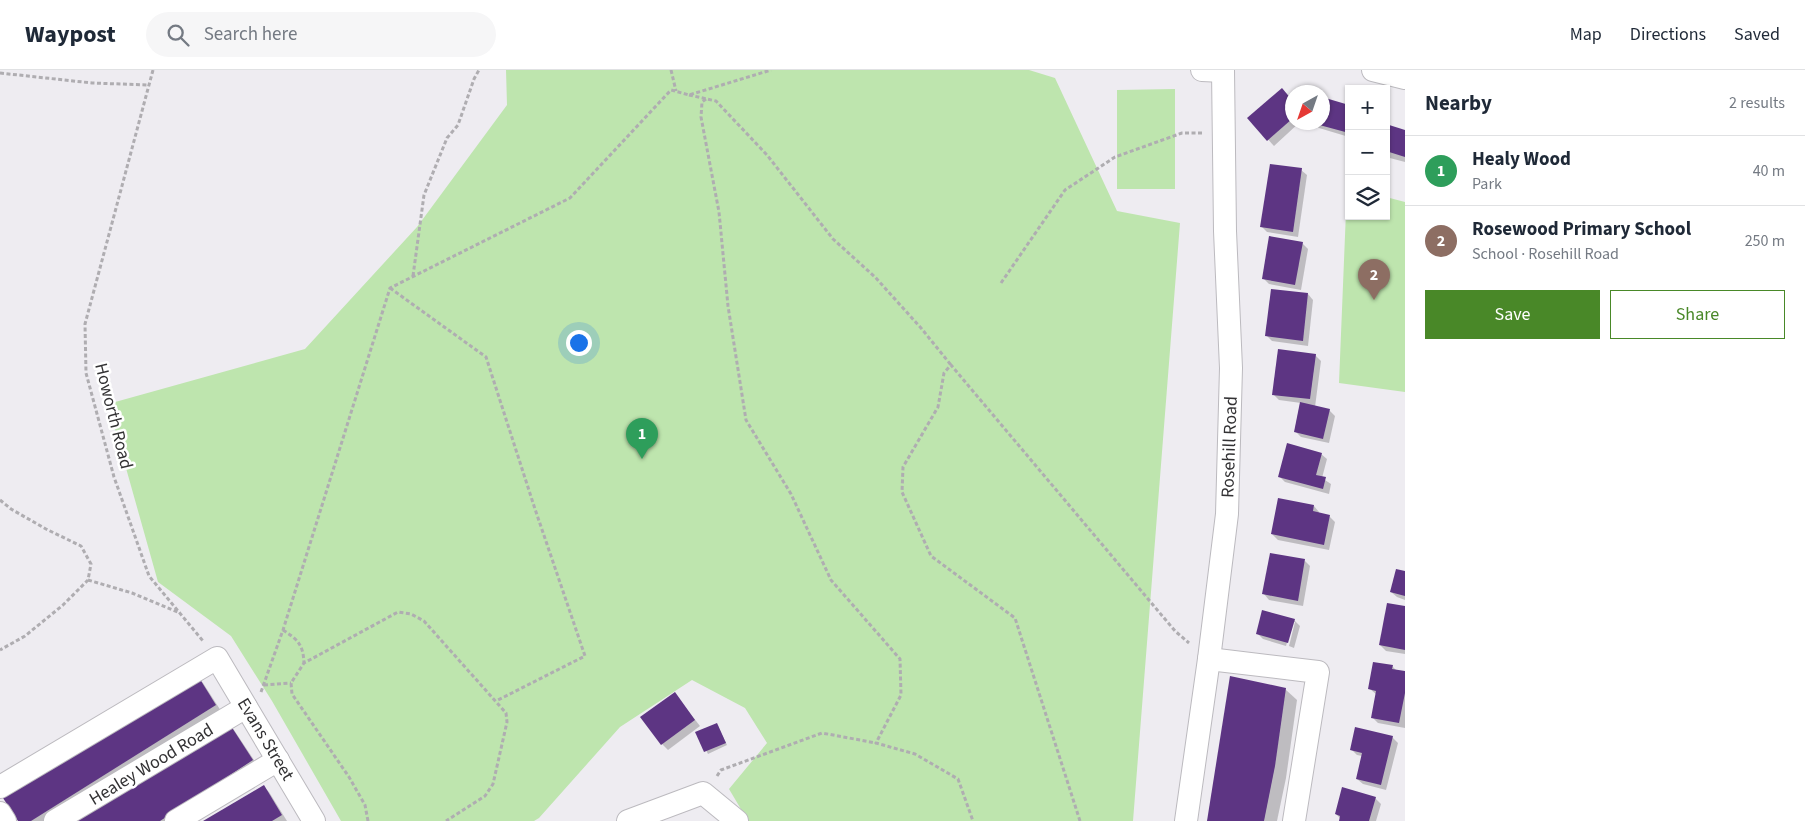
<!DOCTYPE html>
<html lang="en">
<head>
<meta charset="utf-8">
<style>
	body { margin:0; font-family:"Source Sans 3",sans-serif; background:#f6f6f7; color:#1f2937 }
	.controls { position:absolute; right:15px; top:15px; display:grid; overflow:hidden; border-radius:0px; box-shadow:0 1px 4px #0004 }
	.controls button { width:45px; height:45px; display:grid; place-items:center; padding:0; border:0; border-bottom:1px solid #e0e1e3; background:#fff; color:#1f2937; font:25px sans-serif }
	.compass { position:absolute; left:1285px; top:15px; width:45px; height:45px; border-radius:50%; background:#fff; box-shadow:0 1px 4px #0004; rotate:220deg }
	.you { position:absolute; left:578px; top:272px; width:18px; height:18px; margin:-12px; border:4px solid #fff; border-radius:50%; background:#1a73e8; box-shadow:0 0 0 8px #1a73e833 }
	.badge { display:grid; place-items:center; width:32px; height:32px; border-radius:50%; background:#498828; color:#fff; font-size:16px; font-weight:700 }
	.pin { position:absolute; translate:-50% -41px; filter:drop-shadow(0 1px 2px #0008) }
	.pin::after { content:''; position:absolute; top:26px; width:18px; height:15px; background:inherit; clip-path:polygon(0 0,100% 0,50% 100%) }
	.list { margin:0; padding:0; list-style:none }
	h2 { display:flex; justify-content:space-between; align-items:center; height:65px; margin:0; padding:0 20px; font-size:21px }
	h2 small { font-size:16px; font-weight:400; color:#747a83 }
	.list li { display:grid; grid-template-columns:32px 1fr auto; gap:15px; align-items:center; box-sizing:border-box; height:70px; padding:0 20px; border-top:1px solid #e0e1e3 }
	.list b { display:block; font-size:19px; white-space:nowrap }
	.list p { margin:0; font-size:16px; white-space:nowrap; color:#747a83 }
	.list em { font-size:16px; font-style:normal; color:#747a83 }
	.actions { display:flex; gap:10px; padding:15px 20px }
	.actions a { flex:1; padding:11px 0; border:1px solid #498828; border-radius:0px; text-align:center; font-size:18px; color:#498828 }
	.actions .main { background:#498828; color:#fff }
	.icon { flex:none; width:28px; height:28px; fill:none; stroke:currentColor; stroke-width:2; stroke-linecap:round; stroke-linejoin:round }
	.map { position:relative; flex:none; width:1405px; height:751px; overflow:hidden }
	header { display:flex; align-items:center; gap:30px; box-sizing:border-box; height:70px; padding:0 25px; background:#fff; border-bottom:1px solid #e0e1e3 }
	header strong { font-size:24px }
	nav { display:flex; gap:28px; margin-inline-start:auto; font-size:18px }
	.search { width:350px; height:45px; background:#f6f6f7; display:flex; align-items:center; gap:12px; box-sizing:border-box; padding:0 18px; border-radius:28px; color:#747a83; font-size:19px }
	main { display:flex }
	aside { flex:1; background:#fff }
	.map>svg:first-child { display:block }
	.green { fill:#bee5ae }
	.shadow { fill:#0003 }
	.building { fill:#5d3583 }
	.lines { fill:none; stroke-linecap:round; stroke-linejoin:round }
	.minor-casing { stroke:#bcbabf; stroke-width:24 }
	.path { stroke:#afadb1; stroke-width:3; stroke-dasharray:4 2.5; stroke-linecap:butt }
	.minor { stroke:#fff; stroke-width:22 }
	.labels { text-anchor:middle; stroke-width:5; stroke-linejoin:round; paint-order:stroke }
	.street-label { font-size:18px; fill:#333234; stroke:#fff }
</style>
</head>
<body>
<header>
<strong>Waypost</strong>
<div class="search"><svg class="icon" aria-label="search" viewBox="0 0 24 24"><circle cx="10" cy="10" r="6"/><path d="M15 15l6 6"/></svg>Search here</div>
<nav><a>Map</a><a>Directions</a><a>Saved</a></nav>
</header>
<main>
<div class="map">
<svg width="1405" height="751" viewBox="0 0 1405 751">
	<rect width="100%" height="100%" fill="#eeecf1"/>
	<g class="green">
		<path d="M506,0H1029L1055,8L1117,141L1180,153L1133,751H748L729,719L767,673L745,638L692,610L620,657L539,748L534,751H341L272,631L231,566L158,512L108,334L305,279L417,157L507,35Z"/>
		<path d="M1175,19V119H1117V20Z"/>
		<path d="M1347,117H1349V146H1386V127L1405,132V322L1339,313Z"/>
	</g>
	<g class="shadow">
		<path d="M1287,25L1292,31V52H1300L1274,76L1249,49Z"/>
		<path d="M1349,36V67L1319,58L1313,53L1322,52Z"/>
		<path d="M1386,55L1405,61V92L1386,87Z"/>
		<path d="M1301,100L1307,105L1298,167L1267,162L1261,156Z"/>
		<path d="M1302,173L1308,179L1301,220L1269,214L1263,208Z"/>
		<path d="M1308,224L1313,230L1308,276L1272,271L1267,266Z"/>
		<path d="M1315,285L1321,291L1315,337L1329,340L1335,346L1329,373L1301,367L1295,361L1301,333L1279,330L1273,324Z"/>
		<path d="M1321,384L1327,389L1322,408L1331,414L1329,424L1285,412L1280,407Z"/>
		<path d="M1314,436L1319,442V444L1329,446L1335,452L1329,480L1278,470L1272,464Z"/>
		<path d="M1305,491L1310,496L1303,536L1269,530L1264,524Z"/>
		<path d="M1405,502V530L1397,527L1391,522Z"/>
		<path d="M1405,538V584L1386,581L1380,575Z"/>
		<path d="M1294,550L1300,556L1294,578L1289,576L1295,552H1293L1286,576L1263,569L1257,563Z"/>
		<path d="M1392,596L1397,601L1405,603V658L1378,653L1373,648L1377,625L1370,619Z"/>
		<path d="M198,608L203,613L221,641L46,751H19Z"/>
		<path d="M1285,619L1297,630L1286,708L1277,751H1208Z"/>
		<path d="M674,623L700,656L668,680L662,674Z"/>
		<path d="M228,654L234,660L258,696L174,751H79Z"/>
		<path d="M717,654L727,675L708,684L697,663Z"/>
		<path d="M1392,667L1398,673L1386,720L1363,714L1357,709L1362,686L1357,685L1351,679Z"/>
		<path d="M263,716L269,722L287,751H205Z"/>
		<path d="M1375,728L1381,734L1376,751H1340L1341,749L1336,744Z"/>
	</g>
	<g class="building">
		<path d="M1282,18L1292,30V49L1267,71L1247,48Z"/>
		<path d="M1322,27L1349,35V63L1312,53L1322,52Z"/>
		<path d="M1386,54L1405,60V87L1386,81Z"/>
		<path d="M1270,94L1302,98L1293,162L1260,157Z"/>
		<path d="M1269,166L1303,172L1295,215L1262,209Z"/>
		<path d="M1271,219L1308,223L1303,271L1265,266Z"/>
		<path d="M1278,279L1316,284L1310,329L1272,325Z"/>
		<path d="M1300,332L1330,339L1323,369L1294,362Z"/>
		<path d="M1287,373L1322,383L1316,405L1326,407L1323,419L1278,407Z"/>
		<path d="M1278,428L1314,435L1313,441L1330,445L1324,475L1271,464Z"/>
		<path d="M1270,483L1305,489L1298,531L1262,524Z"/>
		<path d="M1396,499L1405,501V526L1390,522Z"/>
		<path d="M1387,533L1405,536V580L1379,575Z"/>
		<path d="M1262,540L1295,549L1288,573L1256,564Z"/>
		<path d="M1373,592L1393,595L1392,599L1405,601V623L1399,653L1371,648L1376,621L1368,619Z"/>
		<path d="M198,606L216,635L31,751H18L3,728Z"/>
		<path d="M1230,606L1286,618L1275,696L1264,751H1207Z"/>
		<path d="M675,622L695,650L661,675L640,647Z"/>
		<path d="M229,653L253,690L160,751H77Z"/>
		<path d="M717,653L726,673L704,682L695,662Z"/>
		<path d="M1355,657L1393,666L1381,715L1356,709L1362,683L1350,680Z"/>
		<path d="M264,715L282,745L272,751H203Z"/>
		<path d="M1342,717L1376,727L1369,751H1339L1340,746L1335,744Z"/>
	</g>
	<g class="lines">
		<defs>
			<g id="minor">
				<path d="M1202,0L1223,1"/>
				<path d="M1373,0L1405,8"/>
				<path d="M1209,589L1318,602L1294,751"/>
				<path d="M0,717L217,588L314,751"/>
				<path d="M0,743L5,751"/>
				<path d="M55,751L246,637"/>
				<path d="M176,751L278,690"/>
				<path d="M628,751L703,723L737,751"/>
				<path d="M1186,751L1209,589L1227,444L1231,298L1225,161L1223,0"/>
			</g>
		</defs>
		<use href="#minor" class="minor-casing"/>
		<g class="path">
			<path d="M153,0L85,254L86,303L114,407L149,506L203,571"/>
			<path d="M671,0L676,21"/>
			<path d="M0,3L92,13L149,15"/>
			<path d="M689,25L716,31L767,85L833,169L875,207L921,258L951,295"/>
			<path d="M706,29L702,32L701,47L719,142L728,236L746,350L791,424L831,510L900,589L901,625L876,673L915,684L958,709L973,751"/>
			<path d="M413,206L424,125L447,68L458,55L474,9L479,0"/>
			<path d="M1001,213L1065,120L1115,87L1182,63H1203"/>
			<path d="M390,218L486,287L535,439L585,586L496,631"/>
			<path d="M0,430L11,439L46,459L81,476L91,494L88,510L63,535L25,566L0,580"/>
			<path d="M88,510L132,523L180,543"/>
			<path d="M283,560C298,570 303,574 304,593"/>
			<path d="M264,615L291,613"/>
			<path d="M261,622L283,560L390,218L570,128L671,20L689,25L771,0"/>
			<path d="M717,706L721,700L822,663L876,673"/>
			<path d="M368,751L365,735L349,707L292,624L291,613L304,593L398,542L411,544L424,551L506,643L507,652L493,714L485,726L446,751"/>
			<path d="M1080,751L1015,548L931,486L902,422L903,397L938,337L944,303L951,295L1175,561L1189,573"/>
		</g>
		<use href="#minor" class="minor"/>
	</g>
	<g class="labels">
		<g class="street-label">
			<text transform="translate(114 346) rotate(76)" y="6">Howorth Road</text>
			<text transform="translate(1229 377) rotate(-88)" y="6">Rosehill Road</text>
			<text transform="translate(266 669) rotate(59)" y="6">Evans Street</text>
			<text transform="translate(151 694) rotate(-31)" y="6">Healey Wood Road</text>
		</g>
	</g>
</svg>
<div class="controls">
<button>+</button>
<button>−</button>
<button><svg class="icon" aria-label="layers" viewBox="0 0 24 24"><path d="M12 4l9 5-9 5-9-5zM3 14l9 5 9-5"/></svg></button>
</div>
<svg class="compass" viewBox="-18 -18 36 36"><path d="M0-13l5 13h-10z" fill="#e53935"/><path d="M0 13l5-13h-10z" fill="#747a83"/></svg>
<div class="you"></div>
<div class="pin badge" style="left:642px;top:389px;background:#2e9e5b">1</div>
<div class="pin badge" style="left:1374px;top:230px;background:#8d6e63">2</div>
</div>
<aside>
<h2>Nearby<small>2 results</small></h2>
<ul class="list">
<li><span class="badge" style="background:#2e9e5b">1</span><div><b>Healy Wood</b><p>Park</p></div><em>40 m</em></li>
<li><span class="badge" style="background:#8d6e63">2</span><div><b>Rosewood Primary School</b><p>School · Rosehill Road</p></div><em>250 m</em></li>
</ul>
<div class="actions"><a class="main">Save</a><a>Share</a></div>
</aside>
</main>
</body>
</html>
